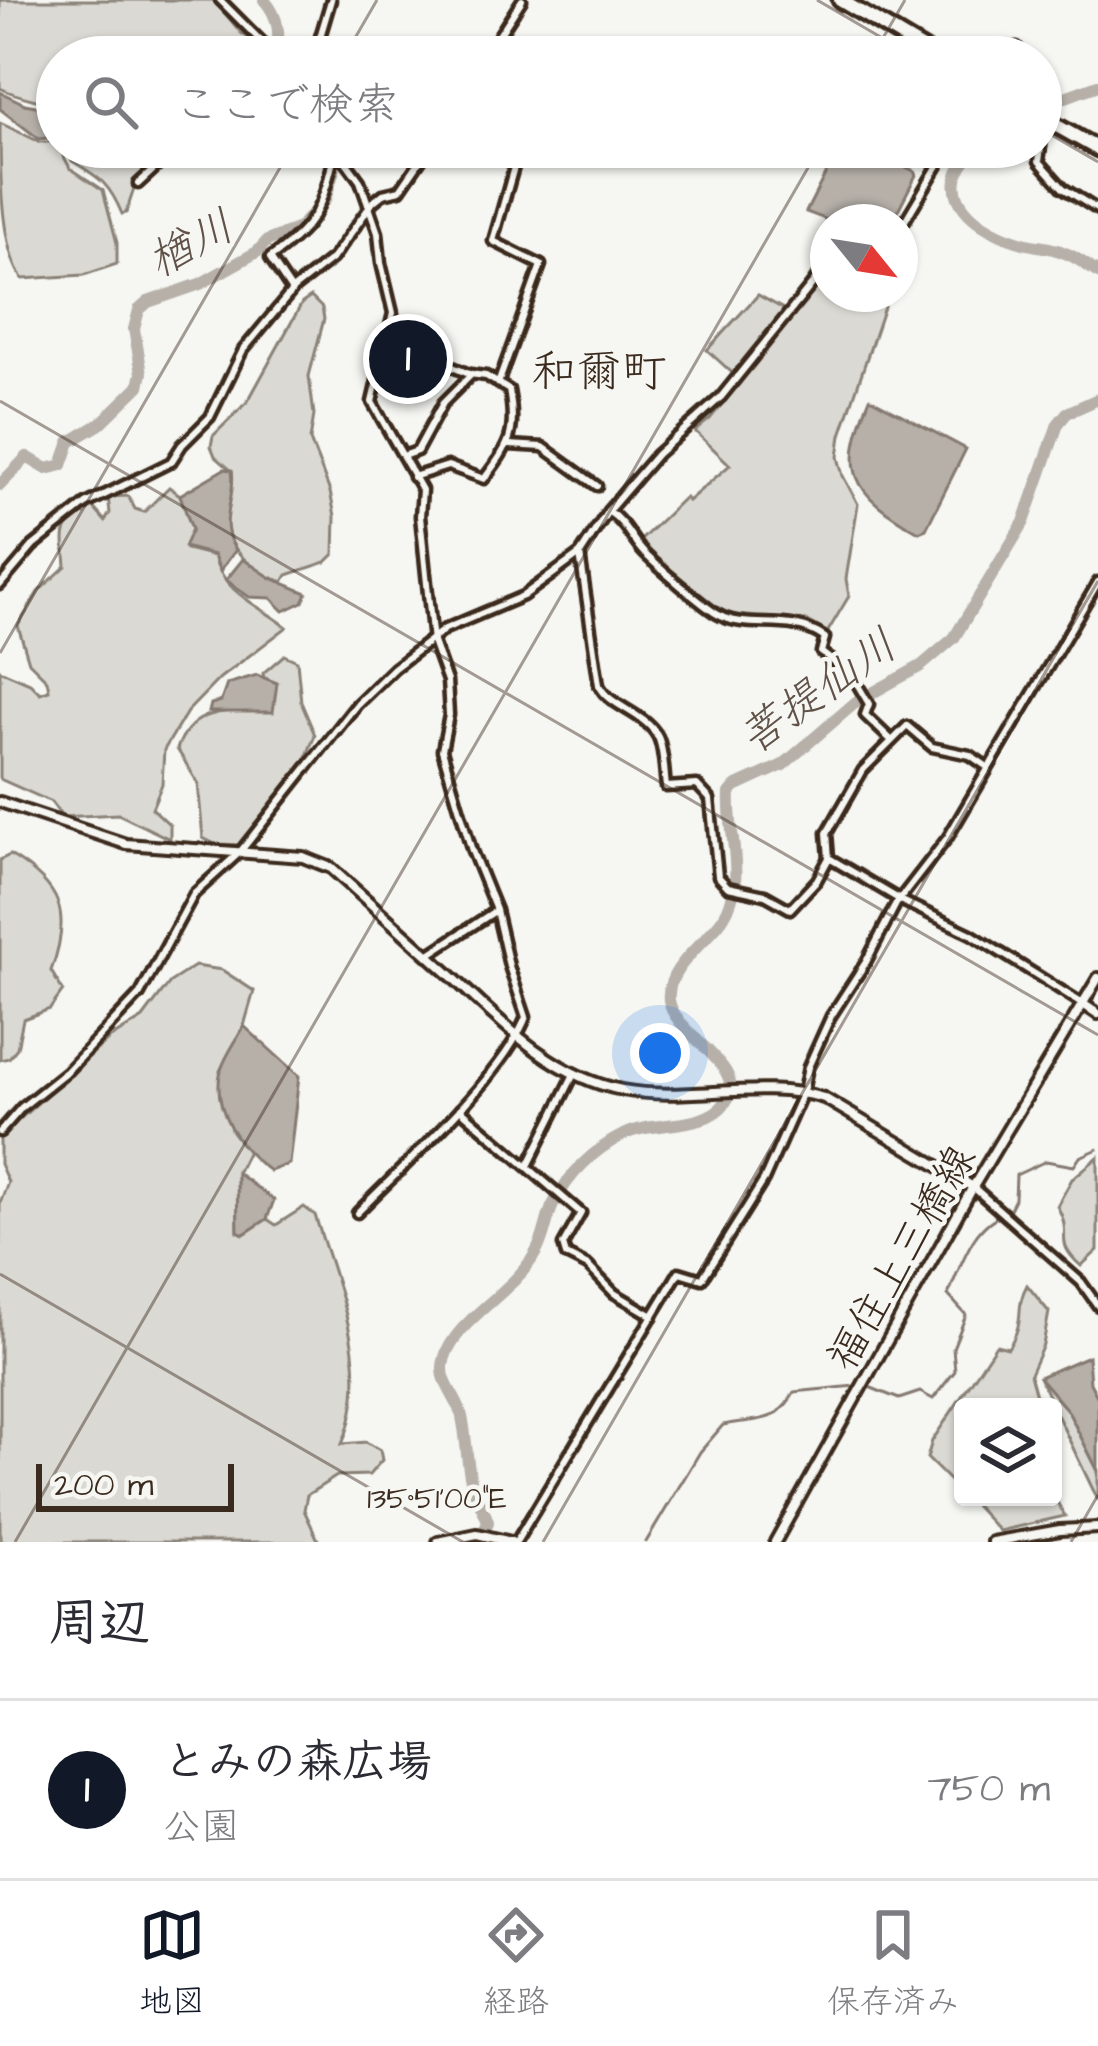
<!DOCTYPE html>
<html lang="ja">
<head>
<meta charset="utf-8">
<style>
	body { margin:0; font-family:"Architects Daughter","Klee One",sans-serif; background:#f7f7f7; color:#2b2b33 }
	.controls { position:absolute; right:36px; bottom:36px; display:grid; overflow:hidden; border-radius:12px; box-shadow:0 3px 9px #0004 }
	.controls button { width:108px; height:108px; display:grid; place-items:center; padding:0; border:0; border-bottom:3px solid #e1e1e2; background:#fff; color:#2b2b33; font:60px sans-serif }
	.compass { position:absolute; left:810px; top:204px; width:108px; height:108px; border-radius:50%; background:#fff; box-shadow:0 3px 9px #0004; rotate:120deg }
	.scale { position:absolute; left:36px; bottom:30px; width:198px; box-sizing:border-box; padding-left:12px; border:6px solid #3b2a1e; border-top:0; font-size:33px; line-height:42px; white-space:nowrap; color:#3b2a1e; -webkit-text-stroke:9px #f6f6f2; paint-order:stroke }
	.you { position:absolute; left:660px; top:1053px; width:42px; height:42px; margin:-30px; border:9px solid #fff; border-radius:50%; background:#1a73e8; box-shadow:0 0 0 18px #1a73e833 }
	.badge { display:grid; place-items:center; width:78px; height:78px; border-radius:50%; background:#111827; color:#fff; font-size:39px; font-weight:700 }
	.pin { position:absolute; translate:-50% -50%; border:6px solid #fff; box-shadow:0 3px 12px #0006 }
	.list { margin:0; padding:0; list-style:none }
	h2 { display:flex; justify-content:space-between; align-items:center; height:156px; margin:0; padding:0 48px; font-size:51px }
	h2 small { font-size:39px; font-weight:400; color:#7c7c81 }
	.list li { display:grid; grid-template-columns:78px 1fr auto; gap:36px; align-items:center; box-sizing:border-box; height:180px; padding:0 48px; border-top:3px solid #e1e1e2 }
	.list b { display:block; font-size:45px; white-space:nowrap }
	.list p { margin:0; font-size:39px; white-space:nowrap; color:#7c7c81 }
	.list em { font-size:39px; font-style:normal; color:#7c7c81 }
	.icon { flex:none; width:66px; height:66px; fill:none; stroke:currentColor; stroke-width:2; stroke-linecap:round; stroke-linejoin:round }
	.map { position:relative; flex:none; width:1098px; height:1542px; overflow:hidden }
	.search { position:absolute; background:#fff; box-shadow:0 3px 9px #0004; left:36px; right:36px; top:36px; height:132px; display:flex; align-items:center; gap:30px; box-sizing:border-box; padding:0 42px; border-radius:66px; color:#7c7c81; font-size:45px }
	.sheet { height:336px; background:#fff }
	nav { display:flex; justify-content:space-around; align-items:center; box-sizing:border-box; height:168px; border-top:3px solid #e1e1e2; background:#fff; font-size:33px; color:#7c7c81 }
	nav a { display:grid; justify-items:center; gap:6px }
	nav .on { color:#111827 }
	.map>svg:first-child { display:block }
	.green { fill:#dad9d3; stroke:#8a8278; stroke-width:3 }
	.water { fill:#b6b0a9; stroke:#857a71; stroke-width:3 }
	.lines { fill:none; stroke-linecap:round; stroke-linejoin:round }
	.stream { stroke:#857a71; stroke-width:3 }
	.river { stroke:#b6b0a9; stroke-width:12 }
	.street-casing { stroke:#3b2a1e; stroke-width:15 }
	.secondary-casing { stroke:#3b2a1e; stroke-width:16 }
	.highway-casing { stroke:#3b2a1e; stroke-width:21 }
	.street { stroke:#f6f6f2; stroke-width:6 }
	.secondary { stroke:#f6f6f2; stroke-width:8 }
	.highway { stroke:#f6f6f2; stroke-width:12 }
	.ticks { fill:none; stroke:#3b2a1e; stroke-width:3; stroke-opacity:0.45 }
	.labels { text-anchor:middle; stroke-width:9; stroke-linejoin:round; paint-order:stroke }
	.street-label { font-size:42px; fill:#3b2a1e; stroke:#f6f6f2 }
	.water-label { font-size:45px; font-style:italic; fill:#605248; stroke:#f6f6f2 }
	.neighbourhood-label { font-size:45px; fill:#3b2a1e; stroke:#f6f6f2 }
	.ticks-label { font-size:30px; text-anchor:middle; fill:#3b2a1e; stroke:#f6f6f2; stroke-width:9; stroke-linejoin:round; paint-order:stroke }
</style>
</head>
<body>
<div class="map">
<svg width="1098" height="1542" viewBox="0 0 1098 1542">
	<rect width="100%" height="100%" fill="#f6f6f2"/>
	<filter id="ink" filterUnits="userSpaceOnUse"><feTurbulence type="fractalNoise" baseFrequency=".00833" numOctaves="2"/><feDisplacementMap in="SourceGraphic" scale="24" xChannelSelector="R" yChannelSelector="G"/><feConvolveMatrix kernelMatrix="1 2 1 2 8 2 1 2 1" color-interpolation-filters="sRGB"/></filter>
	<g filter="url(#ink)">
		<g class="green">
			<path d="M0,0H214L241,33L258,45L257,54L57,57V106C37,99 20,98 0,88Z"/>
			<path d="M0,123L40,142H56L70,168L103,190L117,243V264L84,275L23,279C0,252 0,167 0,123Z"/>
			<path d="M68,147H177L135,186L126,213L122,214C110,185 101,178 72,161Z"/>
			<path d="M828,249V294L888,295L841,435L838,457L843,476L858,504L846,579L849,596L827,633L808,621L725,614L647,550L641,540L685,497L688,501L730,465L695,431L710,419L741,381L707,350L758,295L787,311Z"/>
			<path d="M311,297L322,308L324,319L309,376L314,415L310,440L330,492L335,516L334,554L326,562L287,575L283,582C255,573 226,550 226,519C225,501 235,489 232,471L215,456L211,446L213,436L248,401L302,303Z"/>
			<path d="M404,334L425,349L414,369L423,377L418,386L405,383L400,394L385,392Z"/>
			<path d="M169,487L180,495L192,529L186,549L214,556C224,594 259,605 287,627L220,678L187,712L164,750L162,784L152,808L170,825V839L118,814L62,817L51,802L0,779V670L30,683L40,693L49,690L47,680L29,662L18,626L38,592L66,566C63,527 59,532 91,505L105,521L110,513L108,497L128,496L135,509L144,512Z"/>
			<path d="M284,655L297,661L301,702L315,735L303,766L242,845L215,844L203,838L198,783L177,749C191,711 218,712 253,710L277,683L264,678L263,673Z"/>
			<path d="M10,855C62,886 72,914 51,971L63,991L50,1009L23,1019L17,1048L9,1058L0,1060V860Z"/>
			<path d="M195,966L222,970L254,991L244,1026L220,1071L231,1130L248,1151L237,1173L238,1231L244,1234L267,1219L276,1225L304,1207L315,1215C337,1288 375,1369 342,1444L366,1442L380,1450L382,1460L369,1475L337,1476L307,1495L304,1510L319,1542H0V1203L8,1182L0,1164V1137L109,1039L143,1018L170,982Z"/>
			<path d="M1098,1157V1250L1081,1266C1051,1239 1075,1238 1057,1206L1072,1179Z"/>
			<path d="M1027,1285L1049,1312L1043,1345L1030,1374L1038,1403L1035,1407H963V1494L927,1458L932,1441L996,1345L1008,1348C1027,1319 1014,1308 1027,1285Z"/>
			<path d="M1039,1377L1068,1411L1098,1471V1500Z"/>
			<path d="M1053,1495L1065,1516L999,1531L967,1497Z"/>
		</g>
		<g class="water">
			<path d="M0,92L25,104L57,110V125L53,124L47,138L39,139L0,109Z"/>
			<path d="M839,147H864L914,171L916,175L892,222H833L806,212Z"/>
			<path d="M870,398L966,449L926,529L919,532C850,493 840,471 870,398Z"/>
			<path d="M224,469L232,470C237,498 216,524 236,550L220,571L214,555L184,547L192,529L180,495Z"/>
			<path d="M243,559L271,578L307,593L303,602L284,611L271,598L249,597L226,580Z"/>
			<path d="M257,675L277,683L273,712H209L211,704L221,701L227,684Z"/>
			<path d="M244,1026L299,1076L289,1164L270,1171C240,1151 211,1108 221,1070C225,1056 237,1040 244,1026Z"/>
			<path d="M237,1173L274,1200L267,1219L244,1234L238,1231Z"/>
			<path d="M1088,1356L1090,1383L1098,1398V1471L1068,1411L1039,1377Z"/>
		</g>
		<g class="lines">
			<g class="stream">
				<path d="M869,1387L899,1399L920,1392L933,1399L955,1371L953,1348L966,1315L948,1295C961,1266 973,1221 1008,1213L1015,1199L1016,1175L1046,1161L1074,1166L1080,1157L1098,1149"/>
				<path d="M646,1542L700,1452L723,1425C755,1418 777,1426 794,1392L855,1386"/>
			</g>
			<g class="river">
				<path d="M264,0C278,15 284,40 271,57"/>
				<path d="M1041,106L1098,85"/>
				<path d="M978,147C924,192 978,232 1027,244C1040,247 1052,247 1065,253C1077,257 1087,266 1098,273"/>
				<path d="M0,485L27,457L47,469L62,465L70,442L100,424L139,386L142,373L134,329L139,310L148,302L200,284L257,252L267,241L299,228L325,200L337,161L325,147"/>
				<path d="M480,1542L488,1522C484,1508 474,1495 471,1480C466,1460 467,1438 462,1417C459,1400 442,1385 443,1367C445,1336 484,1309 504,1290C520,1276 535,1259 542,1239C546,1228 548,1215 553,1205C568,1175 593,1150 623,1135C651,1120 705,1131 725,1103C752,1067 673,1035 669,1000C665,968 707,942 723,918C748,880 727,833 730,793L735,787L783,765L856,702L921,666L954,638L1024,522L1058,424L1067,413L1098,399"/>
			</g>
			<defs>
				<g id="street">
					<path d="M220,0L264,44L294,57"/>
					<path d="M314,57L331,0"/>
					<path d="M485,57L522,0"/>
					<path d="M1009,57L1017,47"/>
					<path d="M1041,146L1046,99"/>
					<path d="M335,147L360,181L378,233L381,263L393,313L372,402L422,490L420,516L433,642L447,681L449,715L442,750L472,851L496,910L509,966L526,1017C502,1078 405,1164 357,1213"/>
					<path d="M1041,147L1039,161L1063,188L1098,210"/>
					<path d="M138,184L178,147"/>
					<path d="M900,229L949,147"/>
					<path d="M292,290L333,258L373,202L383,194L400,190L424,155C445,146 455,152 476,154C492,155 500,153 516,160L493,241L541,265L499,381"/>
					<path d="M393,328L448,365L469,374L486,376L509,390C517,434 510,444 484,479L448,466L413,477"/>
					<path d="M509,445L543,447L597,486"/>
					<path d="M403,456L417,451L443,403L472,374"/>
					<path d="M608,511C626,523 630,538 644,553C656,565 703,606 717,614C749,633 789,612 825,638L821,652L853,677L869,704L865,715L889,738"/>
					<path d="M580,554L599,685C609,707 645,712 658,737C664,750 664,771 666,787L697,785L710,799L718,876L728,887L765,895L790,909L817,880L829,858L827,833L863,770L907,726L932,747L970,755L986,766"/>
					<path d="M0,585L33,546L86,504L171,462L182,445L210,417L243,350L292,291L270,258C319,223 322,206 336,148"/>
					<path d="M829,858L902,901L971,934L1083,1004"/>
					<path d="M428,955L495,911"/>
					<path d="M460,1109L581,1213L563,1245L566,1255L588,1266L614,1293L653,1316"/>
					<path d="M0,1132L22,1107L67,1071L140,994L194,894L240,852L357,704L394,668L445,629L523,596L580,554L608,511L657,454L721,397L822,272L828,271"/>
					<path d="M528,1166L574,1074"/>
					<path d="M973,1187L1081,1282L1098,1306"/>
					<path d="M516,1542L679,1272L702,1279L764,1180L803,1092L808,1067L831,1016L866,962L896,904L948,837L1098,582"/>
				</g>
				<g id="secondary">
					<path d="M0,802L126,844L303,857L331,868C370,903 409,938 448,973C498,1019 552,1077 622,1090C689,1102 758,1079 824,1098L973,1187"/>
					<path d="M1083,1004L1098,1014"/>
					<path d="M438,1542L477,1534L511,1542"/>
					<path d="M775,1542L973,1187L1098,978"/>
					<path d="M992,1542L1060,1530L1098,1528"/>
				</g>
				<g id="highway">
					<path d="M840,0L936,57"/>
					<path d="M1041,117L1098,149"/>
				</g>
			</defs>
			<use href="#street" class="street-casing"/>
			<use href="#secondary" class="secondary-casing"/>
			<use href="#highway" class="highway-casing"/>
			<use href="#street" class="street"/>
			<use href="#secondary" class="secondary"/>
			<use href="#highway" class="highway"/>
		</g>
	</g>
	<path class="ticks" d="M817,0L915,57M344,57L377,0M872,57L905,0M1041,129L1098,162M0,401L1098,1035M0,653L292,147M0,1274L463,1542M15,1542L820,147M543,1542L1098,581M1071,1542L1098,1495"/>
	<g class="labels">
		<g class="street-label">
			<text transform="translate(900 1257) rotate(-60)" y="15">福住上三橋線</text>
		</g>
		<g class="water-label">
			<text transform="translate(190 242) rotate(-28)" y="16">楢川</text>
			<text transform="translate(817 690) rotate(-35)" y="16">菩提仙川</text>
		</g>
		<g class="neighbourhood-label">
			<text x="599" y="386">和爾町</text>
		</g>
	</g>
	<g class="ticks-label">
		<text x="437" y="1508">135°51'00"E</text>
	</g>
</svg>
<div class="controls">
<button><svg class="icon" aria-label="layers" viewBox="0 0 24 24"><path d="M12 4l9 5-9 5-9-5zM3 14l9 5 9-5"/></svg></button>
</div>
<svg class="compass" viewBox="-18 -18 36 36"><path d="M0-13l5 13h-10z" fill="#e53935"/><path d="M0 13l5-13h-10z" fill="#7c7c81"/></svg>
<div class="scale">200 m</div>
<div class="you"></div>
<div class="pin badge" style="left:408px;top:359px">1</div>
<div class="search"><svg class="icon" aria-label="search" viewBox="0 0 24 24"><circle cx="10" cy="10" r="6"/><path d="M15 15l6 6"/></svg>ここで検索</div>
</div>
<section class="sheet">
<h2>周辺<small></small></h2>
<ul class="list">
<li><span class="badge">1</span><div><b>とみの森広場</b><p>公園</p></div><em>750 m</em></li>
</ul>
</section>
<nav>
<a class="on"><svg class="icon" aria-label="map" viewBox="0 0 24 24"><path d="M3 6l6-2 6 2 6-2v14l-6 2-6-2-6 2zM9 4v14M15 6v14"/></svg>地図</a>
<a><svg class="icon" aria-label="directions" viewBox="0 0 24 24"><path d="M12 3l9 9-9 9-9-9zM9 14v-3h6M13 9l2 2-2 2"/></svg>経路</a>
<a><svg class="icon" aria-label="saved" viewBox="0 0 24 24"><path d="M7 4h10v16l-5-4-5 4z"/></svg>保存済み</a>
</nav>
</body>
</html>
